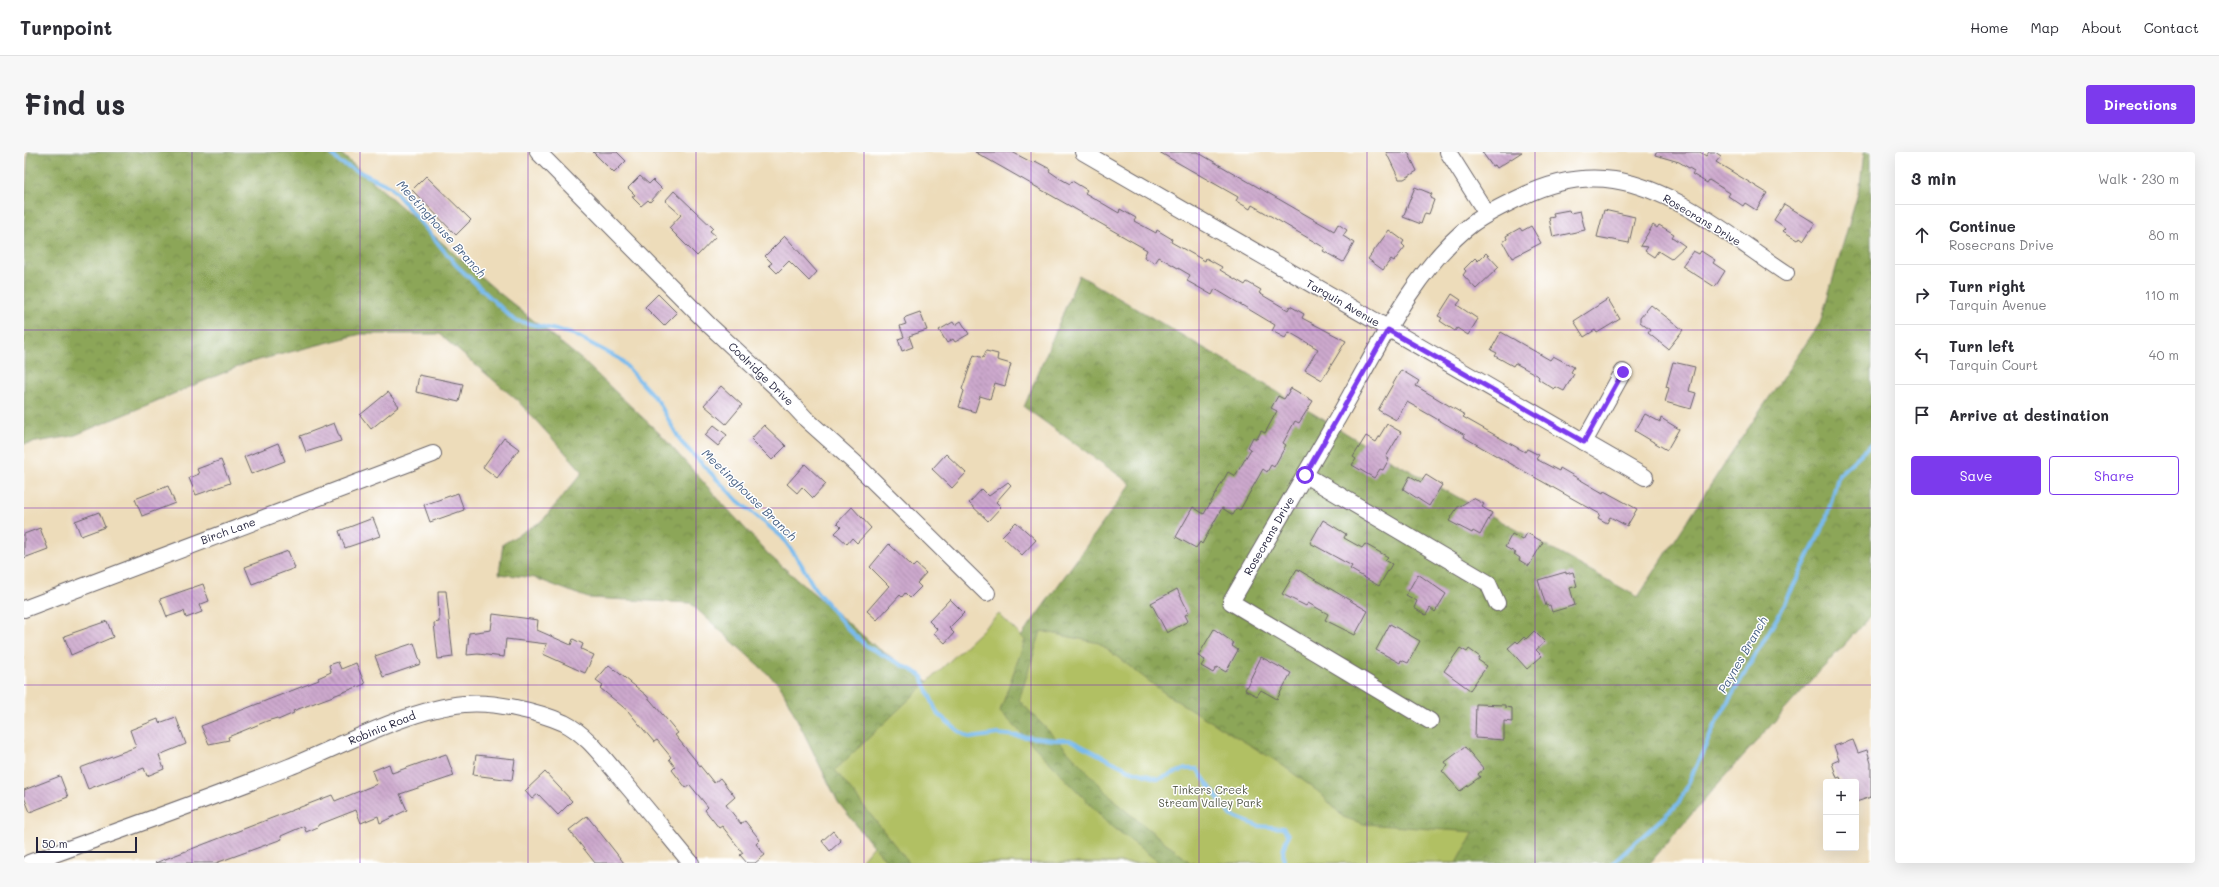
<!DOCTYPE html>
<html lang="en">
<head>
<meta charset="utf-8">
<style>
	body { margin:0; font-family:Mali,sans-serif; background:#f7f7f7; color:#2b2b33 }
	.controls { position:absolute; right:12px; bottom:12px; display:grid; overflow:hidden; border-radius:4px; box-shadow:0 4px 16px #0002 }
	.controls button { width:36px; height:36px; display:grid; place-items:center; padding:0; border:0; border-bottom:1px solid #e1e1e2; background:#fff; color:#2b2b33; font:20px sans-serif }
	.scale { position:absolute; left:12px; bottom:10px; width:101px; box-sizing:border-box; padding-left:4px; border:2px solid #22223b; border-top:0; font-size:11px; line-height:14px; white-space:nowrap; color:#22223b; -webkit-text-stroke:3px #fff; paint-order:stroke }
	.stop { position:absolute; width:12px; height:12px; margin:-9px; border:3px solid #7c3aed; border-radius:50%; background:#fff }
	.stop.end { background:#7c3aed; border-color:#fff; box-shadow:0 1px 4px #0008 }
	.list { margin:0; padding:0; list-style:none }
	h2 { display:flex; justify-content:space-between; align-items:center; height:52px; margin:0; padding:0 16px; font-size:17px }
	h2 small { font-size:13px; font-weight:400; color:#7c7c81 }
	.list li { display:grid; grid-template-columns:26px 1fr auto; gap:12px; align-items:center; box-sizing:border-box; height:60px; padding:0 16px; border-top:1px solid #e1e1e2 }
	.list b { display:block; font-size:15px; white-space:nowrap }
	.list p { margin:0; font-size:13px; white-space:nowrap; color:#7c7c81 }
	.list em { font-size:13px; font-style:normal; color:#7c7c81 }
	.actions { display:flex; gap:8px; padding:12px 16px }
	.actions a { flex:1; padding:9px 0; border:1px solid #7c3aed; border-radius:4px; text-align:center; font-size:14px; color:#7c3aed }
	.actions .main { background:#7c3aed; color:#fff }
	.icon { flex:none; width:22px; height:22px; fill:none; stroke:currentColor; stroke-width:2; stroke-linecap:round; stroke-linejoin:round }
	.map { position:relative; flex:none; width:1847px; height:711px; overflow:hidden; border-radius:4px }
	header { display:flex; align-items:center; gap:24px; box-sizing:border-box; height:56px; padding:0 20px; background:#fff; border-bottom:1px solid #e1e1e2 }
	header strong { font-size:19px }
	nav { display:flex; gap:22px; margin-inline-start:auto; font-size:14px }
	.intro { display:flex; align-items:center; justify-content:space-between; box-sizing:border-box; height:96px; padding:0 24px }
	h1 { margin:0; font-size:28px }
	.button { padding:10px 18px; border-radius:4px; background:#7c3aed; color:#fff; font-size:14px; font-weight:700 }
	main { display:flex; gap:24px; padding:0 24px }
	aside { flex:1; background:#fff; border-radius:4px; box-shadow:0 4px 16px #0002 }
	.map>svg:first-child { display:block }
	.forest { fill:url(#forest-crowns); stroke:#57644a }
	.park { fill:#b1c063; stroke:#6a714f }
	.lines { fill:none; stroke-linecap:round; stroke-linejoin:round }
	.stream { stroke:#79bbee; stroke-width:4 }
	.building { fill:url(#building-back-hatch) }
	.street-casing { stroke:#696367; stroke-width:18 }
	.street { stroke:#fff; stroke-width:16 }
	.route { stroke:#7c3aed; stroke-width:5 }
	.grid { fill:none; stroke:#7b2cbf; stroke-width:1; stroke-opacity:0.55 }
	.labels { text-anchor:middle; stroke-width:3; stroke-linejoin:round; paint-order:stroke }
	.street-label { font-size:11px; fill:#22223b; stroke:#fff }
	.park-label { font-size:11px; fill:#545949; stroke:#fff }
	.water-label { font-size:12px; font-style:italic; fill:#455f83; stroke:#fff }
</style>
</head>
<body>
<header>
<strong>Turnpoint</strong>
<nav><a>Home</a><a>Map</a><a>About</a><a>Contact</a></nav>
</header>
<div class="intro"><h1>Find us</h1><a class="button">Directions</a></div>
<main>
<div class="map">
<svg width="1847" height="711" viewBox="0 0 1847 711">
	<defs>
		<pattern id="forest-crowns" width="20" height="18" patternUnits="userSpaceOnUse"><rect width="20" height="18" fill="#8ca659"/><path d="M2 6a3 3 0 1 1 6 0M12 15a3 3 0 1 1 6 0" fill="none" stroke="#72874b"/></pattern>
		<pattern id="building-back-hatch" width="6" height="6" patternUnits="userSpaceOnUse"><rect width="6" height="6" fill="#cda9cd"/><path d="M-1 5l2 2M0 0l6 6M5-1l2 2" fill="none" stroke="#a689a8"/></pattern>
	</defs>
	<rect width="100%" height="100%" fill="#fff"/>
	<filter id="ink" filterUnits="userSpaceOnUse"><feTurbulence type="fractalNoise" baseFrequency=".025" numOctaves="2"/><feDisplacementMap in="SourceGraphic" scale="8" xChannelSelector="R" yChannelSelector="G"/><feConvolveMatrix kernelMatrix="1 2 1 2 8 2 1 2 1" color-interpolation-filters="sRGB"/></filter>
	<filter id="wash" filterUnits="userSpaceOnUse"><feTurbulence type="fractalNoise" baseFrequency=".012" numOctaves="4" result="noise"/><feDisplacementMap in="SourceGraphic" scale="16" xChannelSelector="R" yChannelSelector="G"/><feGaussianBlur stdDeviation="0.9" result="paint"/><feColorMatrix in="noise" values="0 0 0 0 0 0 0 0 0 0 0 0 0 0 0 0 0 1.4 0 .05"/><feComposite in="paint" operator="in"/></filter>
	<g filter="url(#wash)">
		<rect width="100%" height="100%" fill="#eddcba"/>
		<path class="forest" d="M4,0H315L473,139L557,207L636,282L745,403L852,495L945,557L1107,332L1000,255L1055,123L1197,206L1363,306L1614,445L1706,303L1796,171L1836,34L1840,0H1847V463L1690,636L1626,711H865L849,694L814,650L756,533L666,451L564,446L511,426L475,422L479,392L518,369L559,320L493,248L415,182H337L223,211L49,284L0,292V73Z"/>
		<g class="park">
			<path d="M975,462L1001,488L976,559L1084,671L1136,711H885L811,618Z"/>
			<path d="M1017,479L1075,491L1143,543L1254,610L1296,641L1319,665L1340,672L1450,680L1433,711H1167L1097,655L995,548Z"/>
			<path d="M849,694L865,711H835Z"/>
		</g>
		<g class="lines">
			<g class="stream">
				<path d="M306,0L315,10L367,35L432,113L490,168L549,182L596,207L634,249L657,290L713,348L758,385L776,410L791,437L824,477L842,494L897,523L913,561L933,578L946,586L974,582L1031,588H1046L1105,618L1135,627L1161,617H1173L1206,663L1234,674L1259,676L1264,683L1259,698L1260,711"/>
				<path d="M1589,711L1655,651L1694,567L1757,459L1801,371L1815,322L1847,293"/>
			</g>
		</g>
		<g id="blocks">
			<g class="building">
				<path d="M569,0H593L602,9L590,21Z"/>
				<path d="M951,0H988L1009,11L1011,9L1026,17L1025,19L1035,26L1046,32L1048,29L1063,38L1061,41L1095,61L1096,57L1112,66L1110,69L1132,81L1133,78L1148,87L1147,90L1181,109L1182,106L1198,115L1196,118L1221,133L1223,130L1237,138L1235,141L1245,147L1264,158L1266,154L1280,162L1278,166L1322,189L1298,228L1281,218L1294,197L1265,180L1261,186L1248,179L1251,173L1191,137L1188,143L1174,135L1163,129L1166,123L1135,105L1131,111L1120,105L1123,98Z"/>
				<path d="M1135,0H1173L1310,79L1314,72L1323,78L1319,84L1330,91L1319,110L1299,99L1301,96L1228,53L1226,57L1212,49L1214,45Z"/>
				<path d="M1362,0H1384L1393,19L1380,27H1375Z"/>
				<path d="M1458,0H1498L1473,16L1471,13L1468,14Z"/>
				<path d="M1632,0H1676L1682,4L1685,0H1691L1697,4L1692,10L1743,41L1732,58L1721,51L1719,54L1704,44L1706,41L1685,28L1683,31L1668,22L1670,19L1655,10L1631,3Z"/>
				<path d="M402,24L447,68L432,83L388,38Z"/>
				<path d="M616,24L625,32L629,28L638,37L626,50L624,48L617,54L608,45L611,43L604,36Z"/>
				<path d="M1391,35L1408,42L1406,46L1410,48L1405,62L1401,61L1397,72L1379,65Z"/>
				<path d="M650,39L689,76L686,79L692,84L673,104L645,76L657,63L641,49Z"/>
				<path d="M1760,52L1791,71L1780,88L1776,85L1774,88L1759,79L1762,76L1750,68Z"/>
				<path d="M1545,58L1546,61L1556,59L1561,78L1529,85L1525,66L1530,65L1529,61Z"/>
				<path d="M1580,58L1611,65L1605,91L1573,85Z"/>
				<path d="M1629,73L1633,76L1635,73L1650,82L1648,85L1661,94L1647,107L1634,99L1630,105L1621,99L1624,95L1616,94Z"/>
				<path d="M1507,74L1517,91L1488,106L1479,90L1483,87L1482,84L1496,76L1498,79Z"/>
				<path d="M1365,78L1380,89L1378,92L1381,95L1370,109L1367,107L1359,118L1344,107Z"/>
				<path d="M761,84L793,120L785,129L765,109L753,121L745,113L748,111L741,104Z"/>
				<path d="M1669,99L1675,102L1677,99L1691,108L1689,111L1701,119L1691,135L1658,114Z"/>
				<path d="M1462,101L1475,115L1452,137L1439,123L1442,119L1440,117L1451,106L1454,109Z"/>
				<path d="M634,142L653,161L640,174L621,155Z"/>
				<path d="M1428,142L1437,148L1433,153L1454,167L1444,183L1433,176L1431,179L1416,169L1418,166L1414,164Z"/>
				<path d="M1584,147L1596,167L1573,181L1571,178L1560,185L1550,169Z"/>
				<path d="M1627,153L1659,178L1644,197L1624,181L1626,178L1616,170V166Z"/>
				<path d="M896,160L903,178L885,184L889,195L878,199L874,187L880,185L876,174L882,172L880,167L882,165Z"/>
				<path d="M937,169L945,182L931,190L929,187L923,191L915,178L929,170L931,173Z"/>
				<path d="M1477,180L1526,208L1529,204L1550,215L1547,220L1550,222L1540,239L1532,235L1530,237L1514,227L1515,225L1513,223L1491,211L1489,214L1471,204L1473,201L1467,198Z"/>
				<path d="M962,199L974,202L973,208L987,212L981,234L971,231L966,247L956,244L951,260L935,255L940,239L938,237L950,203L959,206Z"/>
				<path d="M1649,210L1671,215L1665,239L1672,241L1667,257L1641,250L1645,236L1642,235Z"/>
				<path d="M1377,218L1395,229L1392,234L1441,263L1439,265L1501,300L1503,297L1515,303L1512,307L1535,319L1536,316L1579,341L1580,339L1613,357L1603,374L1586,365L1583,371L1574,366L1576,362L1457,295L1440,285L1441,283L1383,250L1372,268L1354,258Z"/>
				<path d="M395,223L439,232L435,250L392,240Z"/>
				<path d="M697,234L718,253L702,272L680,253Z"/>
				<path d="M1267,236L1289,249L1275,271L1271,269L1259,291L1262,293L1250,315L1247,313L1243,320L1239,317L1216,358L1213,356L1209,363L1198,356L1178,392L1176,390L1172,396L1152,385L1169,355L1180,362L1204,320L1211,324L1227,297L1224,295L1229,285L1233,287L1237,279L1241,281L1253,259L1247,256L1254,244L1260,247Z"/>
				<path d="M364,240L375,254L347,277L336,263Z"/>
				<path d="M1621,262L1636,270L1637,266L1655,277L1643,298L1611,279Z"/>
				<path d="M310,271L317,289L282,300L276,284Z"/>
				<path d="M1363,272L1377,280L1362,305L1365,307L1359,318L1356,317L1350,326L1328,313L1332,307L1329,305L1342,284L1352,290Z"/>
				<path d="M690,273L703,283L694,294L681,283Z"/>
				<path d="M740,273L762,294L748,308L727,287Z"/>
				<path d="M480,286L495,297L473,326L459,315Z"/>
				<path d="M254,291L261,309L227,322L220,305Z"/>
				<path d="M922,302L942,321L928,336L908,317Z"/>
				<path d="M197,308L206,331L172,343L165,326L175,322L173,317Z"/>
				<path d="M781,312L802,332L789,346L778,335L773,341L763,332Z"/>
				<path d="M1402,323L1418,333L1405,354L1379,337L1386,324L1397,330Z"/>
				<path d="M984,330L987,333L972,350L977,355L964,369L945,351L958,337L965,344Z"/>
				<path d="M144,334L151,351L118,364L111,347Z"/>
				<path d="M434,341L440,358L406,370L400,353Z"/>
				<path d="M1449,346L1460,352L1458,355L1468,361L1456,383L1449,379L1448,381L1425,369L1433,356Z"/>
				<path d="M828,355L847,376L833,391L828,386L823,392L811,381L817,375L813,371Z"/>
				<path d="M75,360L81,375L57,384L51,369Z"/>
				<path d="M349,366L356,384L321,396L315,379Z"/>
				<path d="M1299,368L1322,382L1320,386L1338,396L1341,392L1364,405L1361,408L1368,412L1355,434L1326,417L1328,414L1286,391Z"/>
				<path d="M992,370L1012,388L998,403L978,384Z"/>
				<path d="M16,376L24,397L0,406V382Z"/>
				<path d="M1503,381L1519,390L1505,414L1495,408L1496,406L1490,402L1492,401L1481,395L1488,382L1499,388Z"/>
				<path d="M865,392L889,415L892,412L902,421L893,431L897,435L886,446L881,441L878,445L876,443L853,468L843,459L865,434L846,415Z"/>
				<path d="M264,399L271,416L228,432L221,415Z"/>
				<path d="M1273,417L1344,459L1331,483L1301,468L1304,462L1284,451L1282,454L1258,442Z"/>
				<path d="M1542,420V422L1549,420L1553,434L1546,436L1551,453L1528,460L1526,453L1522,454L1514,428Z"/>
				<path d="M1394,422L1422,442L1411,460L1406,456L1402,463L1390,456L1393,449L1382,443Z"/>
				<path d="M179,432L185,449L175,453L178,460L162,466L160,459L143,465L136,447Z"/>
				<path d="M1153,437L1165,461L1161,463L1164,469L1143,481L1127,451Z"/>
				<path d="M414,439H422L429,505L414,507L410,471L415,470Z"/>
				<path d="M926,447L940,461L925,476L930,481L921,491L910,481L913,477L905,469Z"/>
				<path d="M469,462L514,468L513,478L547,493L549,487L559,492L557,497L570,503L561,521L519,502L523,492L482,487L480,505L454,502L443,503L445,481L467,478Z"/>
				<path d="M83,469L89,485L47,503L40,484Z"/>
				<path d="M1366,472L1396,489L1384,511L1377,508L1376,511L1352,498Z"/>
				<path d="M1190,477L1210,491L1208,494L1214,498L1202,520L1193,515L1189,521L1177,514L1181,508L1174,504Z"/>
				<path d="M1510,479L1521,490L1512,498L1518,504L1503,517L1484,496L1492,489L1494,491L1500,485L1502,487Z"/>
				<path d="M390,491L397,512L359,525L351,504Z"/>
				<path d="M1436,496L1443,500L1445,497L1456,505L1454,508L1463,514L1446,538L1420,519Z"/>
				<path d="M1237,505L1267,521L1253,547L1237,538L1233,544L1221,538Z"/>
				<path d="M314,510L317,517L332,511L341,532L269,559L270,561L254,568L253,566L243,569L204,585L205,588L185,592L177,574L295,528L294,526L307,520L305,513Z"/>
				<path d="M585,513L622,543L654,581L651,583L690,631L696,626L711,645L702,653L717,672L721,669L736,688L732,692L741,703L731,711H723L716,703L719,701L698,674L695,676L681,658L684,655L666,633L662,636L648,618L651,615L645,607L647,605L633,588L630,590L604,559L576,536L579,533L572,528Z"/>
				<path d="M1452,552L1481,553V555L1488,556V570L1480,569V588L1451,586Z"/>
				<path d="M152,565L162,592L135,603L140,617L123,624L120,616L64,637L56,616L112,595L106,578L134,567L135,571Z"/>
				<path d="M1829,588L1834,601L1843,598L1847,611V645L1832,650V630H1818L1816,625L1813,626L1808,611L1815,608L1810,594Z"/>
				<path d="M1441,595L1460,617L1454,622L1456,625L1436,639L1418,619L1424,614L1421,610Z"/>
				<path d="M422,602L430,624L376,642L383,658L356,671L354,664L337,671L332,658L294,673V675L282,680L280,674L257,684L258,687L192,711H131L308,643L311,649L353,632L348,619L365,612L368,621Z"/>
				<path d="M452,603L491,607L488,628L449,623Z"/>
				<path d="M521,620L548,649L534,663L514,642L508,647L501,639Z"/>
				<path d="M36,624L44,645L6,660L0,645V638Z"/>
				<path d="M563,664L600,711H571L545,678Z"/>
				<path d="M809,679L817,689L806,699L798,689Z"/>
			</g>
		</g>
	</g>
	<g filter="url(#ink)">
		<use href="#blocks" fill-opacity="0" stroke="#696367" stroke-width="1"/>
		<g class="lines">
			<defs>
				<g id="street">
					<path d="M514,0L685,173L756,239L782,267L831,311L963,441"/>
					<path d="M1059,0L1621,325"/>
					<path d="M1424,0L1463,62"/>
					<path d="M1560,290L1599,220"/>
					<path d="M1281,323L1464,431L1473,451"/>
					<path d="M0,457L409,302"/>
					<path d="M1406,569L1207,450C1242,390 1277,330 1312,269C1349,205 1389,117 1448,72C1463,61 1480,53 1497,45C1527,30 1557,23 1590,28C1651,37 1712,88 1762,121"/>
					<path d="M5,711C92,680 180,649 265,615C317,594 385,557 440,552C469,549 513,559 540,571C562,582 578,604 594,623C619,652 643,682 667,711"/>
				</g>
			</defs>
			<use href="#street" class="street-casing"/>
			<use href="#street" class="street"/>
		</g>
	</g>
	<g class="lines" filter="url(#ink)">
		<path class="route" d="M1281,323L1364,178L1560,290L1599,220"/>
	</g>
	<path class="grid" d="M168,0V711M336,0V711M504,0V711M672,0V711M840,0V711M1007,0V711M1175,0V711M1343,0V711M1511,0V711M1679,0V711M0,178H1847M0,356H1847M0,533H1847"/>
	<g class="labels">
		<g class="street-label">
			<text transform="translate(1678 68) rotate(31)" y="4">Rosecrans Drive</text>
			<text transform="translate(1319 151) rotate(30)" y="4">Tarquin Avenue</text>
			<text transform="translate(737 222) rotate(44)" y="4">Coolridge Drive</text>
			<text transform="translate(204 379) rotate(-20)" y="4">Birch Lane</text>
			<text transform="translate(1245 384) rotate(-60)" y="4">Rosecrans Drive</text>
			<text transform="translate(358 576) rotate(-22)" y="4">Robinia Road</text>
		</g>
		<g class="park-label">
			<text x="1186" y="642">Tinkers Creek<tspan x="1186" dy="13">Stream Valley Park</tspan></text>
		</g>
		<g class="water-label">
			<text transform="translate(417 77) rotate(48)" y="4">Meetinghouse Branch</text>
			<text transform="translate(725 343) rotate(44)" y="4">Meetinghouse Branch</text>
			<text transform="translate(1719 503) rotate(-60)" y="4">Paynes Branch</text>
		</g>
	</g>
</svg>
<div class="controls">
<button>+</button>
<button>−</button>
</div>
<div class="scale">50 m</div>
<div class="stop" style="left:1281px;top:323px"></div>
<div class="stop end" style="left:1599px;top:220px"></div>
</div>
<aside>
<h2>3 min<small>Walk · 230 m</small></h2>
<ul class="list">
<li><svg class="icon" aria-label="ahead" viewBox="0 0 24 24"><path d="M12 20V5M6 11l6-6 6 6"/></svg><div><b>Continue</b><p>Rosecrans Drive</p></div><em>80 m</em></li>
<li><svg class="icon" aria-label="right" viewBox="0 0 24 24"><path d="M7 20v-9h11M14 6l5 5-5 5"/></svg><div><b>Turn right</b><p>Tarquin Avenue</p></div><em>110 m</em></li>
<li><svg class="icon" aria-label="left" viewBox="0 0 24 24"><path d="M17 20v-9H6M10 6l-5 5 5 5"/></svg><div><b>Turn left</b><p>Tarquin Court</p></div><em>40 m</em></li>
<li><svg class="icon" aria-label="arrive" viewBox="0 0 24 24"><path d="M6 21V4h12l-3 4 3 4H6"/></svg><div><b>Arrive at destination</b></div></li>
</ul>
<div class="actions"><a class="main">Save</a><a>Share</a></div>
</aside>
</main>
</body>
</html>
